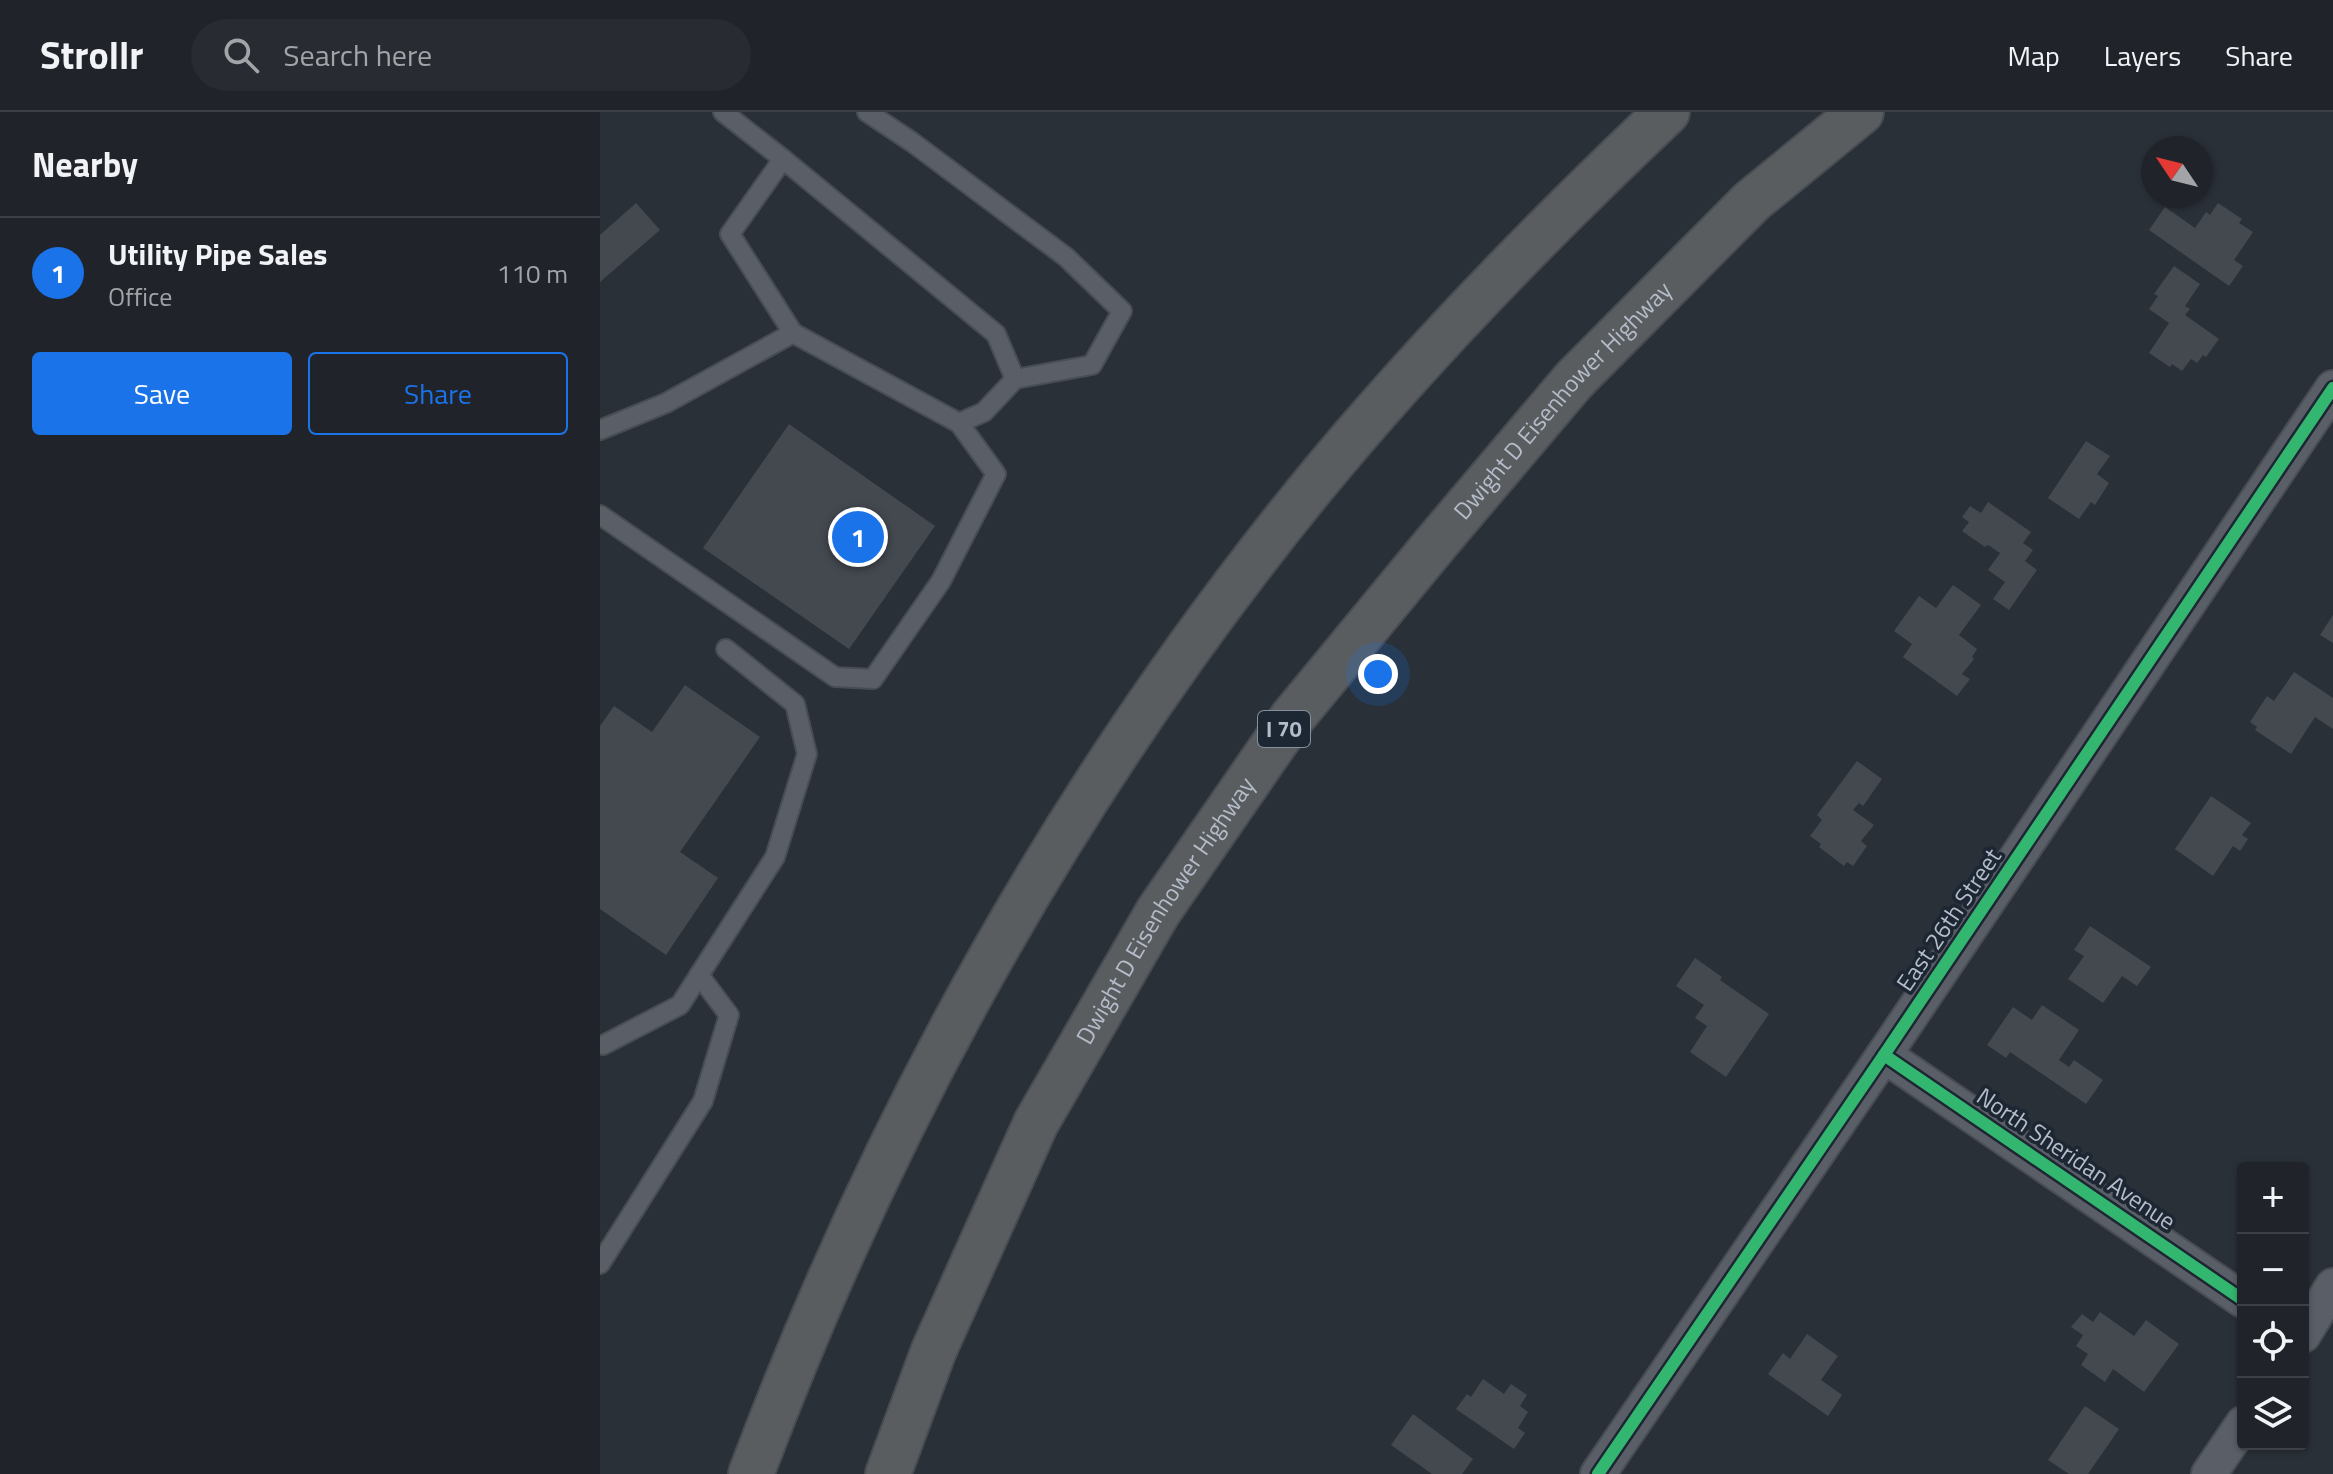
<!DOCTYPE html>
<html lang="en">
<head>
<meta charset="utf-8">
<style>
	body { margin:0; font-family:"Titillium Web",sans-serif; background:#282c32; color:#f1f3f6 }
	.controls { position:absolute; right:24px; bottom:24px; display:grid; overflow:hidden; border-radius:8px; box-shadow:0 2px 6px #0004 }
	.controls button { width:72px; height:72px; display:grid; place-items:center; padding:0; border:0; border-bottom:2px solid #3d4147; background:#20242a; color:#f1f3f6; font:40px sans-serif }
	.compass { position:absolute; left:1541px; top:24px; width:72px; height:72px; border-radius:50%; background:#20242a; box-shadow:0 2px 6px #0004; rotate:305deg }
	.you { position:absolute; left:778px; top:562px; width:28px; height:28px; margin:-20px; border:6px solid #fff; border-radius:50%; background:#1a73e8; box-shadow:0 0 0 12px #1a73e833 }
	.badge { display:grid; place-items:center; width:52px; height:52px; border-radius:50%; background:#1a73e8; color:#fff; font-size:26px; font-weight:700 }
	.pin { position:absolute; translate:-50% -50%; border:4px solid #fff; box-shadow:0 2px 8px #0006 }
	.list { margin:0; padding:0; list-style:none }
	h2 { display:flex; justify-content:space-between; align-items:center; height:104px; margin:0; padding:0 32px; font-size:34px }
	h2 small { font-size:26px; font-weight:400; color:#a2a4a8 }
	.list li { display:grid; grid-template-columns:52px 1fr auto; gap:24px; align-items:center; box-sizing:border-box; height:112px; padding:0 32px; border-top:2px solid #3d4147 }
	.list b { display:block; font-size:30px; white-space:nowrap }
	.list p { margin:0; font-size:26px; white-space:nowrap; color:#a2a4a8 }
	.list em { font-size:26px; font-style:normal; color:#a2a4a8 }
	.actions { display:flex; gap:16px; padding:24px 32px }
	.actions a { flex:1; padding:18px 0; border:2px solid #1a73e8; border-radius:8px; text-align:center; font-size:28px; color:#1a73e8 }
	.actions .main { background:#1a73e8; color:#fff }
	.icon { flex:none; width:44px; height:44px; fill:none; stroke:currentColor; stroke-width:2; stroke-linecap:round; stroke-linejoin:round }
	.map { position:relative; flex:none; width:1733px; height:1362px; overflow:hidden }
	header { display:flex; align-items:center; gap:48px; box-sizing:border-box; height:112px; padding:0 40px; background:#20242a; border-bottom:2px solid #3d4147 }
	header strong { font-size:38px }
	nav { display:flex; gap:44px; margin-inline-start:auto; font-size:28px }
	.search { width:560px; height:72px; background:#282c32; display:flex; align-items:center; gap:20px; box-sizing:border-box; padding:0 28px; border-radius:44px; color:#a2a4a8; font-size:30px }
	main { display:flex }
	aside { flex:1; background:#20242a }
	.map>svg:first-child { display:block }
	.building { fill:#444950 }
	.lines { fill:none; stroke-linecap:round; stroke-linejoin:round }
	.service-casing { stroke:#484c53; stroke-width:22 }
	.minor-casing { stroke:#484c53; stroke-width:38 }
	.motorway-casing { stroke:#474c53; stroke-width:48 }
	.service { stroke:#5a5e66; stroke-width:18 }
	.minor { stroke:#5a5e66; stroke-width:34 }
	.motorway { stroke:#5a5d60; stroke-width:44 }
	.cycleway-casing { stroke:#1d2633; stroke-width:17 }
	.cycleway { stroke:#33b770; stroke-width:12 }
	.labels { text-anchor:middle; stroke-width:7; stroke-linejoin:round; paint-order:stroke }
	.shield { fill:#1d2633; stroke:#878f9c; stroke-width:2 }
	.shield-label { font-size:22px; font-weight:bold; fill:#b4bcc9 }
	.street-label { font-size:24px; fill:#b4bcc9; stroke:#1d2633 }
</style>
</head>
<body>
<header>
<strong>Strollr</strong>
<div class="search"><svg class="icon" aria-label="search" viewBox="0 0 24 24"><circle cx="10" cy="10" r="6"/><path d="M15 15l6 6"/></svg>Search here</div>
<nav><a>Map</a><a>Layers</a><a>Share</a></nav>
</header>
<main>
<aside>
<h2>Nearby<small></small></h2>
<ul class="list">
<li><span class="badge">1</span><div><b>Utility Pipe Sales</b><p>Office</p></div><em>110 m</em></li>
</ul>
<div class="actions"><a class="main">Save</a><a>Share</a></div>
</aside>
<div class="map">
<svg width="1733" height="1362" viewBox="0 0 1733 1362">
	<rect width="100%" height="100%" fill="#2a3038"/>
	<g class="building">
		<path d="M36,91L60,118L0,170V123Z"/>
		<path d="M1618,91L1642,107L1639,111L1653,120L1634,148L1643,154L1629,174L1549,118L1565,95L1595,116L1606,100L1610,103Z"/>
		<path d="M1574,154L1600,172L1585,194L1590,197L1585,203L1619,227L1606,245L1603,243L1597,251L1591,247L1582,259L1572,252L1570,255L1549,241L1569,211L1549,197L1558,184L1554,182Z"/>
		<path d="M189,312L335,414L249,537L103,436Z"/>
		<path d="M1486,329L1510,344L1497,362L1509,371L1495,393L1491,390L1479,407L1448,386Z"/>
		<path d="M1388,390L1431,420L1423,431L1433,438L1425,449L1437,458L1409,498L1393,487L1405,470L1388,458L1400,441L1388,433L1385,435L1362,419L1369,410L1362,405L1370,394L1381,401Z"/>
		<path d="M1353,473L1381,493L1359,523L1377,537L1372,545L1374,547L1362,562L1370,567L1357,584L1303,545L1312,532L1294,519L1319,484L1336,496Z"/>
		<path d="M1733,503V531L1720,523Z"/>
		<path d="M1694,560L1733,586V617L1715,605L1691,642L1655,618L1657,615L1650,610L1667,584L1674,589Z"/>
		<path d="M85,573L160,625L80,740L118,766L66,843L0,797V614L14,594L52,620Z"/>
		<path d="M1257,649L1282,667L1263,694L1259,691L1253,698L1274,713L1261,729L1267,734L1253,754L1247,750L1244,754L1219,735L1221,732L1210,724L1222,708L1217,703Z"/>
		<path d="M1611,684L1651,711L1642,723L1648,727L1640,739L1633,734L1613,764L1575,737Z"/>
		<path d="M1490,814L1551,855L1537,874L1522,864L1503,891L1468,867L1484,844L1474,838Z"/>
		<path d="M1095,846L1122,865L1120,868L1169,902L1126,965L1090,940L1107,914L1095,906L1104,893L1076,874Z"/>
		<path d="M1442,893L1479,918L1459,948L1469,955L1474,948L1503,968L1486,992L1410,940L1406,946L1387,933L1413,895L1432,908Z"/>
		<path d="M1500,1200L1534,1224L1546,1208L1579,1232L1544,1280L1513,1257L1505,1270L1481,1253L1488,1242L1476,1234L1483,1223L1471,1215L1482,1202L1493,1210Z"/>
		<path d="M1207,1222L1238,1244L1221,1268L1242,1283L1228,1304L1168,1262L1183,1241L1190,1247Z"/>
		<path d="M883,1267L904,1282L911,1272L927,1283L920,1294L928,1300L918,1316L925,1321L914,1337L856,1297L867,1282L871,1285Z"/>
		<path d="M1485,1294L1519,1317L1488,1362H1469L1448,1348Z"/>
		<path d="M813,1302L873,1347L862,1362H832L791,1333Z"/>
	</g>
	<g class="lines">
		<defs>
			<g id="service">
				<path d="M267,0L312,30L466,145L522,199L492,253L415,267"/>
				<path d="M183,47L396,222L415,267L384,300L359,311"/>
				<path d="M0,318L66,291L193,221L130,122L183,47L123,0"/>
				<path d="M0,403L235,565L273,567L341,469L396,362L359,311L193,221"/>
				<path d="M3,933L80,893L175,745L207,642L195,592L126,537"/>
				<path d="M0,1152L103,989L129,903L99,863"/>
			</g>
			<g id="minor">
				<path d="M1284,943L1643,1188"/>
				<path d="M1703,1223L1733,1174"/>
				<path d="M998,1362L1284,943L1733,276"/>
				<path d="M1609,1362L1643,1312"/>
			</g>
			<g id="motorway">
				<path d="M151,1362C284,1007 468,676 707,381C817,246 940,120 1067,0"/>
				<path id="s1" d="M288,1362L334,1238L436,1011L558,800L692,606L837,430L974,268L1152,89L1261,0"/>
			</g>
		</defs>
		<use href="#service" class="service-casing"/>
		<use href="#minor" class="minor-casing"/>
		<use href="#motorway" class="motorway-casing"/>
		<use href="#service" class="service"/>
		<use href="#minor" class="minor"/>
		<use href="#motorway" class="motorway"/>
		<defs>
			<g id="cycleway">
				<path d="M1284,943L1643,1188"/>
				<path d="M998,1362L1284,943L1733,276"/>
			</g>
		</defs>
		<use href="#cycleway" class="cycleway-casing"/>
		<use href="#cycleway" class="cycleway"/>
	</g>
	<g class="labels">
		<rect class="shield" x="658" y="599" width="52" height="36" rx="6"/>
		<g class="shield-label">
			<text x="684" y="625">I 70</text>
		</g>
		<g class="street-label">
			<text dy="8" stroke="none"><textPath href="#s1" startOffset="1278">Dwight D Eisenhower Highway</textPath></text>
			<text dy="8" stroke="none"><textPath href="#s1" startOffset="630">Dwight D Eisenhower Highway</textPath></text>
			<text transform="translate(1349 808) rotate(-56)" y="8">East 26th Street</text>
			<text transform="translate(1476 1047) rotate(34)" y="8">North Sheridan Avenue</text>
		</g>
	</g>
</svg>
<div class="controls">
<button>+</button>
<button>−</button>
<button><svg class="icon" aria-label="locate" viewBox="0 0 24 24"><circle cx="12" cy="12" r="6"/><path d="M12 2v4M12 18v4M2 12h4M18 12h4"/></svg></button>
<button><svg class="icon" aria-label="layers" viewBox="0 0 24 24"><path d="M12 4l9 5-9 5-9-5zM3 14l9 5 9-5"/></svg></button>
</div>
<svg class="compass" viewBox="-18 -18 36 36"><path d="M0-13l5 13h-10z" fill="#e53935"/><path d="M0 13l5-13h-10z" fill="#a2a4a8"/></svg>
<div class="you"></div>
<div class="pin badge" style="left:258px;top:425px">1</div>
</div>
</main>
</body>
</html>
